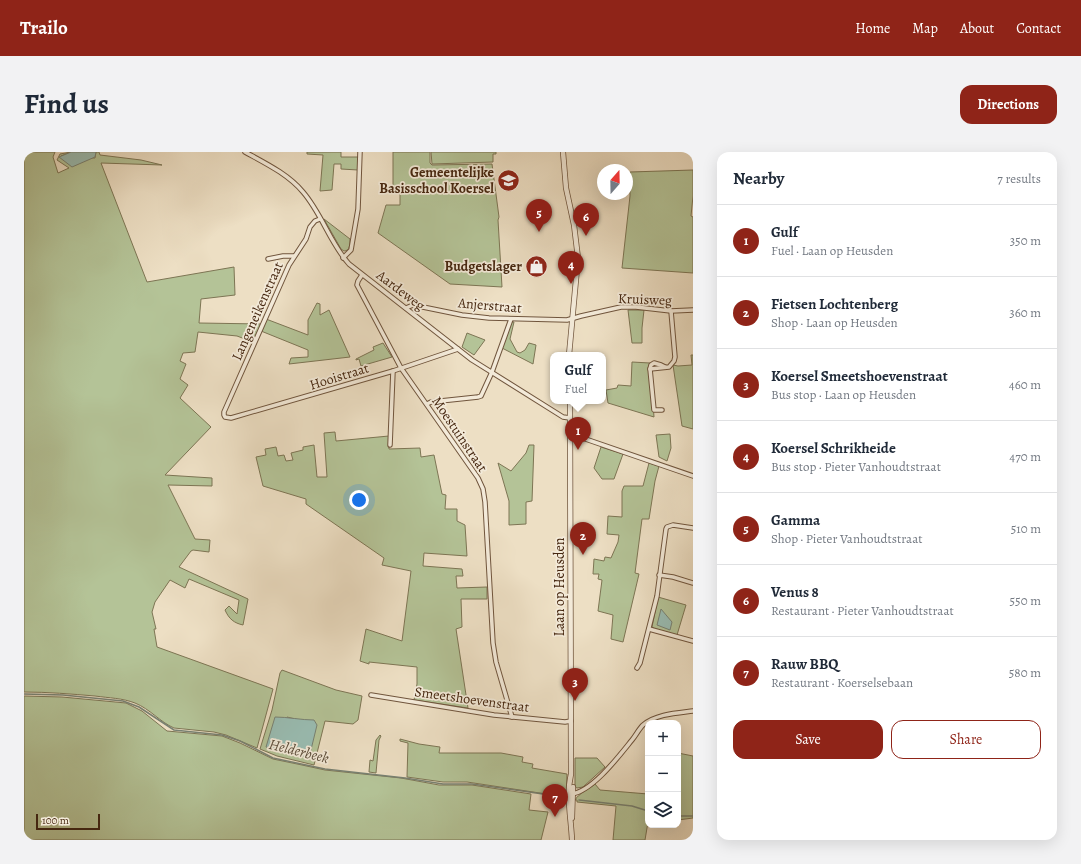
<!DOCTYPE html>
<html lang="en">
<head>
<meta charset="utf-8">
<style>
	body { margin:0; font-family:Alegreya,serif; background:#f2f2f3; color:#1f2937 }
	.controls { position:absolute; right:12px; bottom:12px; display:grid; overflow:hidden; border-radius:8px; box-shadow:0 4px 16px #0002 }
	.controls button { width:36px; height:36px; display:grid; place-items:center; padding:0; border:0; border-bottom:1px solid #e0e1e3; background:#fff; color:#1f2937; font:20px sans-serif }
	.compass { position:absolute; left:573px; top:12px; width:36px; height:36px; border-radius:50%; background:#fff; box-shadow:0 4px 16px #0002; rotate:20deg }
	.scale { position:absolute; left:12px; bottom:10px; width:64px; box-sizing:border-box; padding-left:4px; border:2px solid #462710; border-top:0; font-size:11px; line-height:14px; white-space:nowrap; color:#462710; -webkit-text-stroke:3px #f3ead9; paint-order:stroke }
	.you { position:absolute; left:335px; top:348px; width:14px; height:14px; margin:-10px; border:3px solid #fff; border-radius:50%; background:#1a73e8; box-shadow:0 0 0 6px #1a73e833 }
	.badge { display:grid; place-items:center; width:26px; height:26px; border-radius:50%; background:#8f2418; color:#fff; font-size:13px; font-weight:700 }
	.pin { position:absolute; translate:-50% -33px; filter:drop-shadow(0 1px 2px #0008) }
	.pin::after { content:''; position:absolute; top:21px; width:14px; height:12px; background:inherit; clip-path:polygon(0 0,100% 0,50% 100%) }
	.popup { position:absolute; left:526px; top:200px; width:56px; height:52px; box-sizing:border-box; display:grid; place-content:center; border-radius:8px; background:#fff; filter:drop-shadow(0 1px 3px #0005); font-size:13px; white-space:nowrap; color:#747a83 }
	.popup b { font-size:15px; color:#1f2937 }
	.popup::after { content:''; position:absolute; left:50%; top:100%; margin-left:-8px; border:8px solid transparent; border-top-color:#fff }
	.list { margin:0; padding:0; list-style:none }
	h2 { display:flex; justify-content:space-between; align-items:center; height:52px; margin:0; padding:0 16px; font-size:17px }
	h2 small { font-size:13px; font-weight:400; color:#747a83 }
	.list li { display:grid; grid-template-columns:26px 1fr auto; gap:12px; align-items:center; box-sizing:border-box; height:72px; padding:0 16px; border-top:1px solid #e0e1e3 }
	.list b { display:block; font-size:15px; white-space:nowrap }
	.list p { margin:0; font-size:13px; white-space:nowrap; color:#747a83 }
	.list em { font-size:13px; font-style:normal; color:#747a83 }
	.actions { display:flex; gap:8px; padding:12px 16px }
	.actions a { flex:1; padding:9px 0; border:1px solid #8f2418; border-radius:12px; text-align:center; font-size:14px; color:#8f2418 }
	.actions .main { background:#8f2418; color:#fff }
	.icon { flex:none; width:22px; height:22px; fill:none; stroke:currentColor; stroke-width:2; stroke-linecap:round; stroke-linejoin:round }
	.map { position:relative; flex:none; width:669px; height:688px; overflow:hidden; border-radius:12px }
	header { display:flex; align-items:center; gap:24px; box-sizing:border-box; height:56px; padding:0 20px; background:#8f2418; color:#fff }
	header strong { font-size:19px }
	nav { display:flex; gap:22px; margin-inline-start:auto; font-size:14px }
	.intro { display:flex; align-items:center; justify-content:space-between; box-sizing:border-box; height:96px; padding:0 24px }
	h1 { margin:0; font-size:28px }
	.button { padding:10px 18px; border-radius:12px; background:#8f2418; color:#fff; font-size:14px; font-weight:700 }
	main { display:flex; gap:24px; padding:0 24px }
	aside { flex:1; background:#fff; border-radius:12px; box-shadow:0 4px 16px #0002 }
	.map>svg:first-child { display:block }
	.green { fill:#b4c397; stroke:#7d7554; fill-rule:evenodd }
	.water { fill:#99bdb3; stroke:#788172 }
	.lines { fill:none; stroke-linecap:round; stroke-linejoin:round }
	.stream { stroke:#788172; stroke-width:1.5 }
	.minor-casing { stroke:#70553d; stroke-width:5.5 }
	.tertiary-casing { stroke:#70553d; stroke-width:6 }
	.minor { stroke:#f3ead9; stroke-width:3.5 }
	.tertiary { stroke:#f3ead9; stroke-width:4.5 }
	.labels { text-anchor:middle; stroke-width:3.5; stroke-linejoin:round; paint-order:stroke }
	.poi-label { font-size:14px; font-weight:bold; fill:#462710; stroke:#f3ead9; text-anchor:end }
	.street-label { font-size:14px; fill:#462710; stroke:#f3ead9 }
	.water-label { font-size:15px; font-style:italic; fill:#5b4c39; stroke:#f3ead9 }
</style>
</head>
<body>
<header>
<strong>Trailo</strong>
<nav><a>Home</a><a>Map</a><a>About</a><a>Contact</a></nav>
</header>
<div class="intro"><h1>Find us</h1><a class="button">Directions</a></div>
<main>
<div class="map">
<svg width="669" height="688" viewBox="0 0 669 688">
	<rect width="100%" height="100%" fill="#eddfc4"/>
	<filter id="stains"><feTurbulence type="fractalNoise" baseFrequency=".005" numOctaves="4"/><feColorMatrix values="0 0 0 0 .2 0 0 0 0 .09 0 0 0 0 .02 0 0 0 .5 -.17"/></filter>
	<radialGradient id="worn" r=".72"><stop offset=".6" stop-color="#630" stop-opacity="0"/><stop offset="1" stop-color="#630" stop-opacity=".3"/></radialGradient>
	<g class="green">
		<path d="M0,0H31L29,5L34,21L45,16L33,8L36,2L47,0L37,4L71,6L72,0H75L76,3L117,8L138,13L77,11L123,130L210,115L211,143L177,147L175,171L237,172L229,190L213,184L174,180L171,200L159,201L156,209L162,212L156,227L164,233L156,246L187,275L141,323L188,326V334L144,333L171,387L186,388L185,400L169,398L167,399L155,415L224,447L219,473C210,471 205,467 201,458L205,454L213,462L215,448L165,427L161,436L146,428L131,450L128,460L132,477H130L133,495L249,537L233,596L202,583L190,580L150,576C136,570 126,557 111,551C98,546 85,546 71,544C47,542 24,540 0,540Z"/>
		<path d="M283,0H317V5H334V18L317,17V12H310L308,38L296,39L299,3L283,2Z"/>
		<path d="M369,0H406V11L408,13L468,12L475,65L474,68L478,135L426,132L354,81L362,53H376V38H369Z"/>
		<path d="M407,0H472V2H469V10L408,12Z"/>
		<path d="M669,18V44L667,64L669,65V121L598,116L606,44V20Z"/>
		<path d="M300,67L326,87C326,92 326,99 320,99L317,97Z"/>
		<path d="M293,151L296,152V163L305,158L326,205L265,212L267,206L284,205V198L237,179L242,167L284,183V168Z"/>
		<path d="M604,158H620L618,176V191H608Z"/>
		<path d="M487,170H490L486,187L493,200L496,201L501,198L505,191L512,193L509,212L478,196Z"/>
		<path d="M443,181L461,188L450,203L438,195Z"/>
		<path d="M359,191L368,205L337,214L335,207L332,208V207L350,198L349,195Z"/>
		<path d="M667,203H669V277L658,274L649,213L654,214L668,213Z"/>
		<path d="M608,210L626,211L630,265L584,251L582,238L593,236L594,233L607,234Z"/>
		<path d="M311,280L312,289L365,284V297L396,296L397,305L410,303L418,342L422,343L421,357H433V369L441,373L443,404L400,401L399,414L438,417L439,424H432L433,436L463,435V447H437L438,475L432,477L444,556L390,548L393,532V515L345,510V512L336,509L342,477L378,489L387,419L358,413L360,406L282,352V347L239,334L232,305L242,303L241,297L252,295L254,304L260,303L262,309L269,308L267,301L279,298V295L290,293L293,325H303L300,281Z"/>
		<path d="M646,282L647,296L643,309L635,305L632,283Z"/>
		<path d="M505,293H510L508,349L502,350V372L485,373V349L474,311L487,319L502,301Z"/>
		<path d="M577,295L599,302L590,327H578L570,316Z"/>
		<path d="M625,311L635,314L631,329L625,367H618L611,421L615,422L599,490L587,487L589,463L574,459L578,428L574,427L575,422H569L570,407L580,409L581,405L587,406L594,390L595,383L583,382L584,364L598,365V339L600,334H619Z"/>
		<path d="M634,445L662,453L653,483L631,477L628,475Z"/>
		<path d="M258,518L312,538L338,544L334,568L329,572L301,569L290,613L253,604L236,597L248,558L256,521ZM263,565L275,568L285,605L274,603Z"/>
		<path d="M0,544L38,545L102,551L118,559L143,579L198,584L216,591L249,607L278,613L301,618L377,626L415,633H448L507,642L505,658L524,660L517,688H0Z"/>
		<path d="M356,583L357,584L355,588L352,621L345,620L346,608L349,609L352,588Z"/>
		<path d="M376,587L395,592L416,595L415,601H477L499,605L498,610L509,612L508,616L543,622L542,645L443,630H419L383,625L384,591L376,589Z"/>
		<path d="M654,601L669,604V666L654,668Z"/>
		<path d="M551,606H573L581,615L559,635L553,636L551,635Z"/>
		<path d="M571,632L576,638L624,642V670L621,688H589L592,654L553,650V648H551C554,642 565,637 571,632Z"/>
	</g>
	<g class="water">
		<path d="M47,0H72L71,5L48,15L35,5Z"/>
		<path d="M637,457L648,470L646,478L633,473Z"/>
		<path d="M251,565C264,565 277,568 290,568L293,573L285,606L242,595Z"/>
	</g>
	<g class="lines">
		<g class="stream">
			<path d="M0,542L39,543L99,549L115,555L150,578L198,583L216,589L249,606L301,617L381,626L419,632H448L533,644"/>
			<path d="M555,648L608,654L624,659"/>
			<path d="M654,664H669"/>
		</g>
		<defs>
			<g id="minor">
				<path d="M221,0C241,11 264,22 279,40C298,62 306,91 325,112L448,208L539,265L546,266"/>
				<path d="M296,67L291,69L286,75L282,87L265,113L200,260V263L201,265L207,266L369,219L434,197"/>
				<path d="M319,106L327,98L334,57L336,0"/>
				<path d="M244,107L259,104H270"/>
				<path d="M338,123L334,129L333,133L377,216L454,326L459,337L461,350L469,491L472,510L488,565"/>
				<path d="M382,156L389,153L438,163L465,166L543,168L557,164L597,155H612L647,159L669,158"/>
				<path d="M626,217L645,215L650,209L651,205L647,159"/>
				<path d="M403,252L407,250L454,245L457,244L468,220L487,167"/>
				<path d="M638,258H630L626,217L627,213L630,211L637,213L641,215"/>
				<path d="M547,282L669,324"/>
				<path d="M366,293L369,219"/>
				<path d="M635,423L649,425L669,431"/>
				<path d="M625,477L669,489"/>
				<path d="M613,516L616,511L633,444L642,377L643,375L649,373L669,376"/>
				<path d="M347,543L470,563L541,570L547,569"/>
				<path d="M547,642C568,640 595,604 608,588C612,583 615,577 619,573C632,562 653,561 669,559"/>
			</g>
			<g id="tertiary">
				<path d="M539,0L542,36L550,73L554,106L545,203"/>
				<path d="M546,249L547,622C542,643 547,666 548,688"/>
				<path d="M548,666L549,635"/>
			</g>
		</defs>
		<use href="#minor" class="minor-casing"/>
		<use href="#tertiary" class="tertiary-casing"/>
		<use href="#minor" class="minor"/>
		<use href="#tertiary" class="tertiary"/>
	</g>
	<defs>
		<symbol id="school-disc" viewBox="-11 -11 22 22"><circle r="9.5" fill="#8f2418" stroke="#f3ead9"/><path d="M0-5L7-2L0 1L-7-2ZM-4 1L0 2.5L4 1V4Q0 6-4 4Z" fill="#fff"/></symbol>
		<symbol id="shop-disc" viewBox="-11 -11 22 22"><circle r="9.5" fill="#8f2418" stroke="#f3ead9"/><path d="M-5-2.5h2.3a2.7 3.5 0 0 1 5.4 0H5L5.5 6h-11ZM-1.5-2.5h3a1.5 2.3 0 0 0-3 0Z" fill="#fff"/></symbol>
	</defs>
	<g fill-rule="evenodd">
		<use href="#school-disc" x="472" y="16" width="25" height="25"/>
		<use href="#shop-disc" x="500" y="102" width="25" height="25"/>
	</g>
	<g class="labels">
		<g class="poi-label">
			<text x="470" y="25">Gemeentelijke<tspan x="470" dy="16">Basisschool Koersel</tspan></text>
			<text x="498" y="119">Budgetslager</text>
		</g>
		<g class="street-label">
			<text transform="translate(377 138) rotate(37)" y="5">Aardeweg</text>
			<text transform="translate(621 147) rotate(2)" y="5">Kruisweg</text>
			<text transform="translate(466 153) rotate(5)" y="5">Anjerstraat</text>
			<text transform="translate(233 159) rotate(-66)" y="5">Langeneikenstraat</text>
			<text transform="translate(315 224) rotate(-17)" y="5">Hooistraat</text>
			<text transform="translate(436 282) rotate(56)" y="5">Moestuinstraat</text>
			<text transform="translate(535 435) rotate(-90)" y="5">Laan op Heusden</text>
			<text transform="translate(448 547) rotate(8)" y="5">Smeetshoevenstraat</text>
		</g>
		<g class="water-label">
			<text transform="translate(275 599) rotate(14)" y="5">Helderbeek</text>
		</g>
	</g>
	<rect width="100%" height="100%" filter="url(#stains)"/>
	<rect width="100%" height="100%" fill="url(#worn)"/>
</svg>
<div class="controls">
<button>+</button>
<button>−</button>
<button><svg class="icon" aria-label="layers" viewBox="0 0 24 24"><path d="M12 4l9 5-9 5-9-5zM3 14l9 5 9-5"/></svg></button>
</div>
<svg class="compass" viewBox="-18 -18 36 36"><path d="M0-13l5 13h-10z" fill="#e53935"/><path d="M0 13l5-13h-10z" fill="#747a83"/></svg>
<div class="scale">100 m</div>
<div class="you"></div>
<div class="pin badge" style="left:554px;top:298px">1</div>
<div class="popup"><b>Gulf</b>Fuel</div>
<div class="pin badge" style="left:559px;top:403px">2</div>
<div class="pin badge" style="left:551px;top:549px">3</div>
<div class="pin badge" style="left:547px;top:132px">4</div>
<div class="pin badge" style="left:515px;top:80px">5</div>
<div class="pin badge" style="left:562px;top:84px">6</div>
<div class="pin badge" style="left:531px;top:665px">7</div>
</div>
<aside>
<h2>Nearby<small>7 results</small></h2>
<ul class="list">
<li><span class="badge">1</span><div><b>Gulf</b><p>Fuel · Laan op Heusden</p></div><em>350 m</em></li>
<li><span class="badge">2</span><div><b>Fietsen Lochtenberg</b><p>Shop · Laan op Heusden</p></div><em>360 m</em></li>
<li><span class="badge">3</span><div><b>Koersel Smeetshoevenstraat</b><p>Bus stop · Laan op Heusden</p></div><em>460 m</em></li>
<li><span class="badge">4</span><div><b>Koersel Schrikheide</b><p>Bus stop · Pieter Vanhoudtstraat</p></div><em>470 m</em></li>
<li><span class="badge">5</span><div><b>Gamma</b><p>Shop · Pieter Vanhoudtstraat</p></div><em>510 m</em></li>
<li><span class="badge">6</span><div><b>Venus 8</b><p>Restaurant · Pieter Vanhoudtstraat</p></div><em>550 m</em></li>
<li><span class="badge">7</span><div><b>Rauw BBQ</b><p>Restaurant · Koerselsebaan</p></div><em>580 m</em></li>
</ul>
<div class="actions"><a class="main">Save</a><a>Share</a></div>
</aside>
</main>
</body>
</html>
